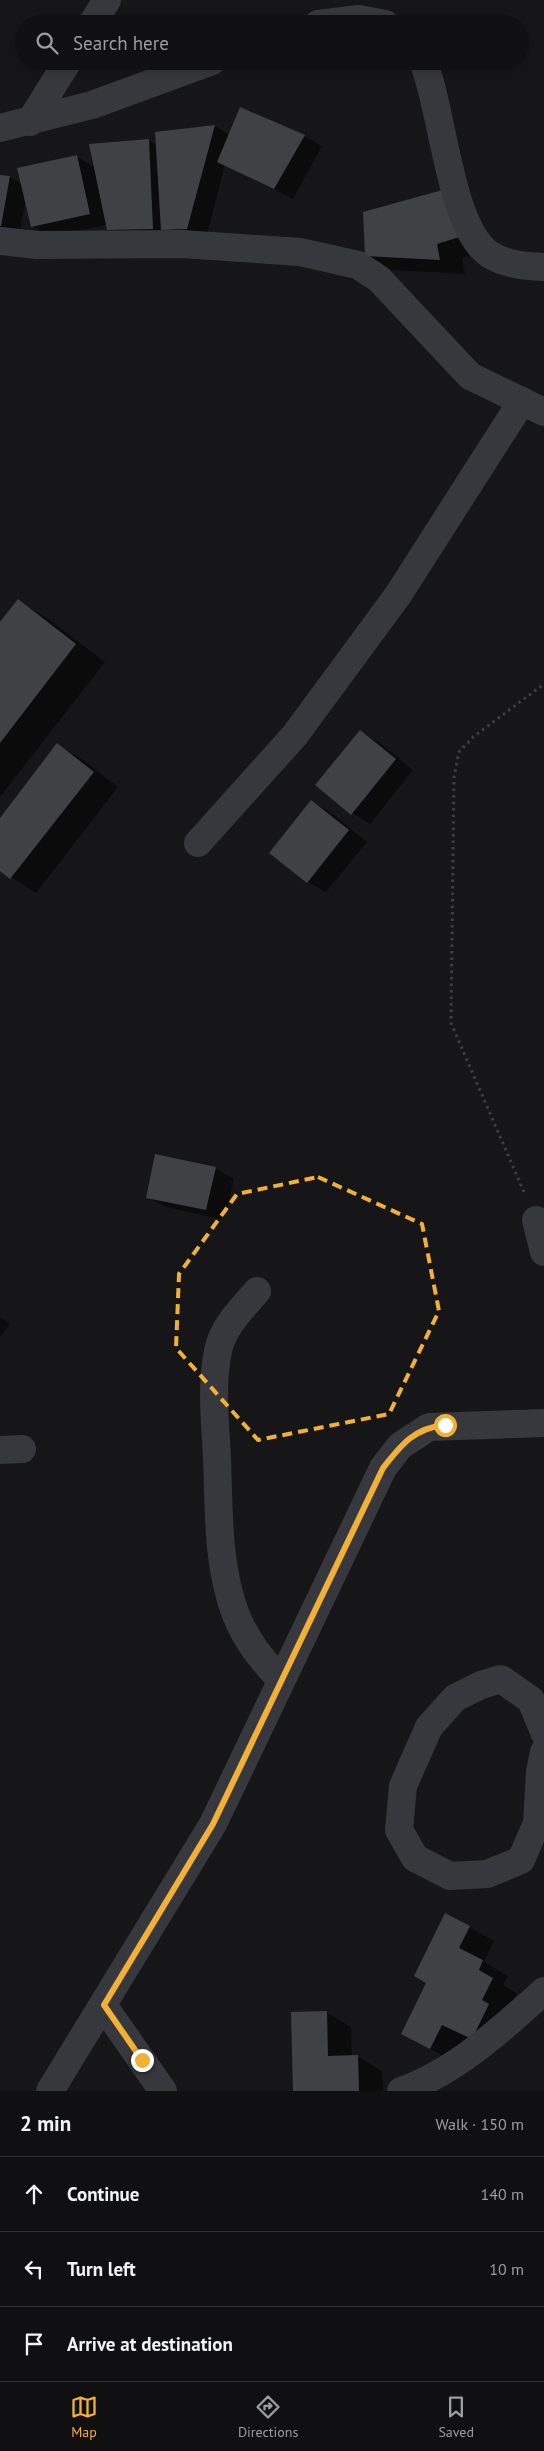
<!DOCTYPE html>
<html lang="en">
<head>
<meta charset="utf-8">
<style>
	body { margin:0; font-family:"PT Sans",sans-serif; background:#19191b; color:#f1f3f6 }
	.stop { position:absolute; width:15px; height:15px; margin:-11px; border:4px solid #f2b134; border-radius:50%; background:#fff }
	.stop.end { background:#f2b134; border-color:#fff; box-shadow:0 1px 5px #0008 }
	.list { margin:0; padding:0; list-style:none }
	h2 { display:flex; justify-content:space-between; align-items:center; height:65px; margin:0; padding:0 20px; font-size:21px }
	h2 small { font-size:16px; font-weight:400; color:#9c9d9f }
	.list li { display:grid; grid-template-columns:32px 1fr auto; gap:15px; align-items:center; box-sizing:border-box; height:75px; padding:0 20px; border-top:1px solid #303032 }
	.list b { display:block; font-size:19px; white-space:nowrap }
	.list em { font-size:16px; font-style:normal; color:#9c9d9f }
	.icon { flex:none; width:28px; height:28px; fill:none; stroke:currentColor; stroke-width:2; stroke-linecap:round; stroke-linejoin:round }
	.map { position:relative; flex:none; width:544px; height:2091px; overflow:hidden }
	.search { position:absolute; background:#101012; box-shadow:0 2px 8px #0003; left:15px; right:15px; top:15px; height:55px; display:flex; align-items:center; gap:12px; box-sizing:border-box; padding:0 18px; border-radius:28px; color:#9c9d9f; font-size:19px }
	.sheet { height:290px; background:#101012 }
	nav { display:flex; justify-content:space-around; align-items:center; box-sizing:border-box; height:70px; border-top:1px solid #303032; background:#101012; font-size:14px; color:#9c9d9f }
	nav a { display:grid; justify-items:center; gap:2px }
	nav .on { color:#f2b134 }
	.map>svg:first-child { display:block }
	.shadow { fill:#0007 }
	.building { fill:#404145 }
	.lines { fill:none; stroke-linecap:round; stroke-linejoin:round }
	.path { stroke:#3d3f44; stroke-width:3; stroke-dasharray:2.5 4; stroke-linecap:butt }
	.minor { stroke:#37383d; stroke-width:28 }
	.route { stroke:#f2b134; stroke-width:6 }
	.marked { fill:none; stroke:#f2b134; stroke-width:4; stroke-dasharray:10 6; stroke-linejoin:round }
</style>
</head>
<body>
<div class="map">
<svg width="544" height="2091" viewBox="0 0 544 2091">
	<rect width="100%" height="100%" fill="#161618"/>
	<g class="shadow">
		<path d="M215,126L230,135L304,136L322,146L293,199L225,165L206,239L127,240L108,230L107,225L50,236L32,226L26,200L18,240L0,236V176L10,177L22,184L77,157L95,167L149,141L157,145L156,133Z"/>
		<path d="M445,190L488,250L462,258L465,274L391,270L367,256Z"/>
		<path d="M18,601L47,618L105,662L0,797V624Z"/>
		<path d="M360,732L379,742L413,770L370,824L352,813Z"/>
		<path d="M58,745L82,759L118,787L36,893L0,870V820Z"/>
		<path d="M311,802L330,812L367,842L326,892L308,882Z"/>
		<path d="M215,1168L234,1179L224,1220L166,1207L147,1197Z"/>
		<path d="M0,1317L10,1324L0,1337Z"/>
		<path d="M469,1927L494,1941L484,1962L508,1976L503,1985L517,1993L506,2015L513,2019L497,2052L467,2038L455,2062L402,2034Z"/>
		<path d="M326,2012L351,2027L352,2056H357L382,2071L383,2091H294Z"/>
	</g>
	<g class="building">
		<path d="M240,107L305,135L274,189L217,162Z"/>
		<path d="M215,125L187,229L161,230L155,132Z"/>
		<path d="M149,139L153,229L107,230L89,144Z"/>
		<path d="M77,155L90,214L31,227L17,168Z"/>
		<path d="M0,175L10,176L1,226H0Z"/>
		<path d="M446,189L463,236L437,244L440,260L365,256L363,212Z"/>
		<path d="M18,599L76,644L0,743V622Z"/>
		<path d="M360,730L396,759L351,815L315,785Z"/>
		<path d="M57,743L94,772L10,879L0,871V818Z"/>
		<path d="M311,800L349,830L307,883L269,853Z"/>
		<path d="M155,1154L216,1167L206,1210L146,1198Z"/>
		<path d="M445,1913L470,1926L459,1948L483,1960L479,1970L493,1978L482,2000L489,2004L472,2039L442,2025L430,2049L401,2034L426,1983L414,1976Z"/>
		<path d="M327,2011L328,2056L358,2055L359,2091H293L291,2012Z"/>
	</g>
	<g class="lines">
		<path class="path" d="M524,1192L451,1023L454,777L459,752L473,737L544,684"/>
		<g class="minor">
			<path d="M92,24L107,0"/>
			<path d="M318,24L359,19L385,24"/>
			<path d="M423,61C443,109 449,226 489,254C506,265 525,266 544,267"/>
			<path d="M30,122L68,61"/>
			<path d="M0,128L92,105L212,61"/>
			<path d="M0,241L37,245L182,244L300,252L358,265L379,279L470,376L544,412"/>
			<path d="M198,843L295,735L398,595L522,401"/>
			<path d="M536,1220L544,1252"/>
			<path d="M257,1291C242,1309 223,1326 218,1351C211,1385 215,1422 217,1457C219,1509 217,1566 236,1615C247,1642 262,1660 281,1680"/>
			<path d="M0,1450L22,1449"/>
			<path d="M544,1732L531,1700L501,1679L481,1685L455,1698L429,1727L403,1786L399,1830L415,1858L450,1876L487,1874L521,1860L537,1823L540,1772L544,1752"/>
			<path d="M103,2005L163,2091"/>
			<path d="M50,2091L213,1824L383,1468L400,1446L429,1427L544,1423"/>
			<path d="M401,2091C455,2072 502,2029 544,1991"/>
		</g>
	</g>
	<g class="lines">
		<path class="route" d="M142,2060L104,2005L213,1824L383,1468C401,1445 414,1428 445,1425"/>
	</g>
	<path class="marked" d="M318,1177L422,1224L439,1311L389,1414L258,1440L176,1348L179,1274L237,1194Z"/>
</svg>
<div class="stop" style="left:445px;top:1425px"></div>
<div class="stop end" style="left:142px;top:2060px"></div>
<div class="search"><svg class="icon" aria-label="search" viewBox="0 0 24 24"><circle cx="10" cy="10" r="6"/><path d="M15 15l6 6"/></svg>Search here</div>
</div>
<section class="sheet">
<h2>2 min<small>Walk · 150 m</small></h2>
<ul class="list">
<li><svg class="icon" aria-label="ahead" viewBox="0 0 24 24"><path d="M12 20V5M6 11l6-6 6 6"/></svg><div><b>Continue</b></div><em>140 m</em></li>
<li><svg class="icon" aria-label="left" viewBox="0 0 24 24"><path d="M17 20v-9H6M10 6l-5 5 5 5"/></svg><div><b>Turn left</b></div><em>10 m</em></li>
<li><svg class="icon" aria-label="arrive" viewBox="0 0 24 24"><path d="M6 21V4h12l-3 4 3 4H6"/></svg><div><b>Arrive at destination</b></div></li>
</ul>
</section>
<nav>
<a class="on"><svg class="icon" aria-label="map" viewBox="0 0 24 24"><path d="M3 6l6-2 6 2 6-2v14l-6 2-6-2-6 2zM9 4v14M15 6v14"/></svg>Map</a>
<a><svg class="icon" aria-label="directions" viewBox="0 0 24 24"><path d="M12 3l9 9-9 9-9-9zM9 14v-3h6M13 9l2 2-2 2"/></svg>Directions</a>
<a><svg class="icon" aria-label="saved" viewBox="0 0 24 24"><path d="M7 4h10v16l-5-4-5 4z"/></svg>Saved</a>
</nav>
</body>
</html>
